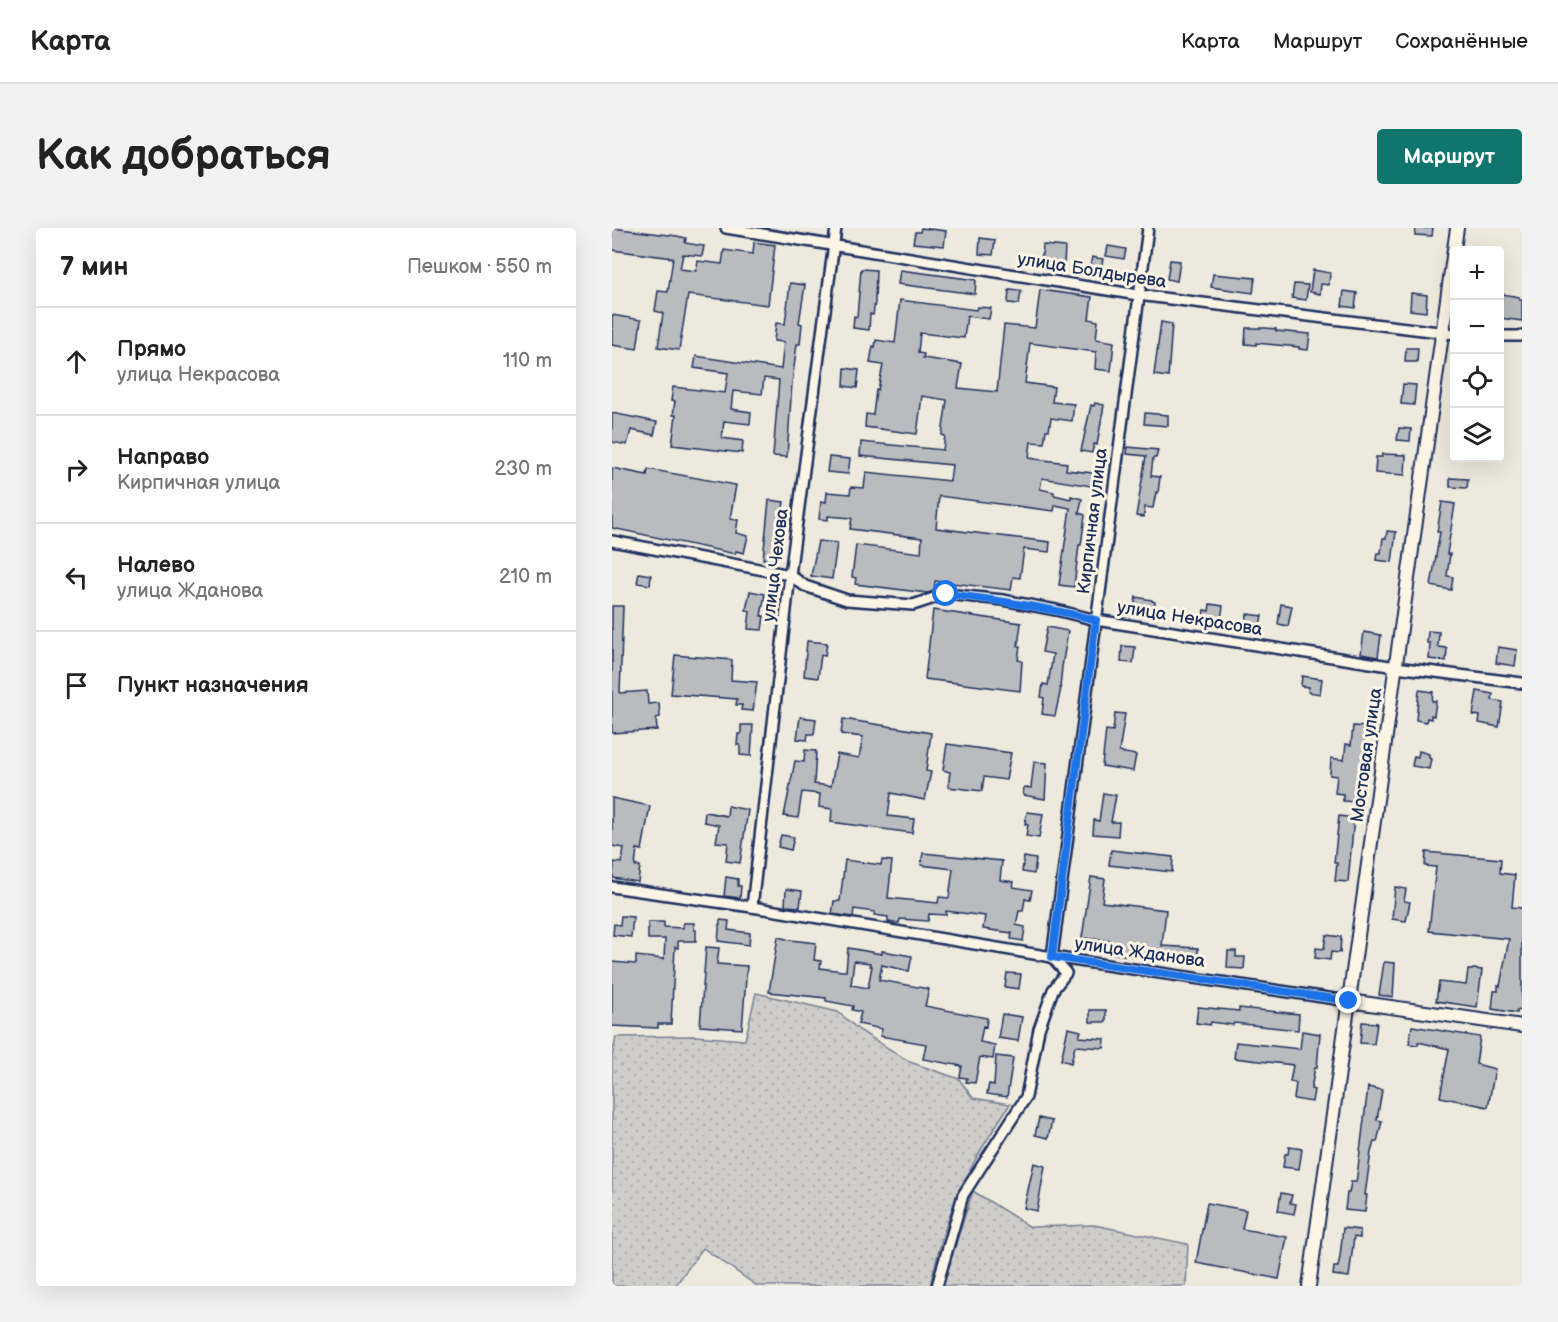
<!DOCTYPE html>
<html lang="ru">
<head>
<meta charset="utf-8">
<style>
	body { margin:0; font-family:"Balsamiq Sans",sans-serif; background:#f2f2f2; color:#222 }
	.controls { position:absolute; right:18px; top:18px; display:grid; overflow:hidden; border-radius:6px; box-shadow:0 6px 24px #0002 }
	.controls button { width:54px; height:54px; display:grid; place-items:center; padding:0; border:0; border-bottom:2px solid #e0e0e0; background:#fff; color:#222; font:30px sans-serif }
	.stop { position:absolute; width:18px; height:18px; margin:-14px; border:4px solid #1a73e8; border-radius:50%; background:#fff }
	.stop.end { background:#1a73e8; border-color:#fff; box-shadow:0 2px 6px #0008 }
	.list { margin:0; padding:0; list-style:none }
	h2 { display:flex; justify-content:space-between; align-items:center; height:78px; margin:0; padding:0 24px; font-size:26px }
	h2 small { font-size:20px; font-weight:400; color:#767676 }
	.list li { display:grid; grid-template-columns:39px 1fr auto; gap:18px; align-items:center; box-sizing:border-box; height:108px; padding:0 24px; border-top:2px solid #e0e0e0 }
	.list b { display:block; font-size:22px; white-space:nowrap }
	.list p { margin:0; font-size:20px; white-space:nowrap; color:#767676 }
	.list em { font-size:20px; font-style:normal; color:#767676 }
	.icon { flex:none; width:33px; height:33px; fill:none; stroke:currentColor; stroke-width:2; stroke-linecap:round; stroke-linejoin:round }
	.map { position:relative; flex:none; width:910px; height:1058px; overflow:hidden; border-radius:6px }
	header { display:flex; align-items:center; gap:36px; box-sizing:border-box; height:84px; padding:0 30px; background:#fff; border-bottom:2px solid #e0e0e0 }
	header strong { font-size:28px }
	nav { display:flex; gap:33px; margin-inline-start:auto; font-size:21px }
	.intro { display:flex; align-items:center; justify-content:space-between; box-sizing:border-box; height:144px; padding:0 36px }
	h1 { margin:0; font-size:42px }
	.button { padding:15px 27px; border-radius:6px; background:#0f766e; color:#fff; font-size:21px; font-weight:700 }
	main { display:flex; gap:36px; padding:0 36px }
	aside { flex:1; background:#fff; border-radius:6px; box-shadow:0 6px 24px #0002 }
	.map>svg:first-child { display:block }
	.grass { fill:url(#grass-dots); stroke:#757e94; stroke-width:1.5 }
	.building { fill:#babbbe; stroke:#1b2f5e; stroke-width:1.5; fill-rule:evenodd }
	.lines { fill:none; stroke-linecap:round; stroke-linejoin:round }
	.minor-casing { stroke:#1b2f5e; stroke-width:14 }
	.tertiary-casing { stroke:#1b2f5e; stroke-width:16 }
	.minor { stroke:#fcf5e5; stroke-width:9 }
	.tertiary { stroke:#fcf5e5; stroke-width:12 }
	.route { stroke:#1a73e8; stroke-width:8 }
	.labels { text-anchor:middle; stroke-width:6; stroke-linejoin:round; paint-order:stroke }
	.street-label { font-size:18px; fill:#1b2f5e; stroke:#fcf5e5 }
</style>
</head>
<body>
<header>
<strong>Карта</strong>
<nav><a>Карта</a><a>Маршрут</a><a>Сохранённые</a></nav>
</header>
<div class="intro"><h1>Как добраться</h1><a class="button">Маршрут</a></div>
<main>
<aside>
<h2>7 мин<small>Пешком · 550 m</small></h2>
<ul class="list">
<li><svg class="icon" aria-label="ahead" viewBox="0 0 24 24"><path d="M12 20V5M6 11l6-6 6 6"/></svg><div><b>Прямо</b><p>улица Некрасова</p></div><em>110 m</em></li>
<li><svg class="icon" aria-label="right" viewBox="0 0 24 24"><path d="M7 20v-9h11M14 6l5 5-5 5"/></svg><div><b>Направо</b><p>Кирпичная улица</p></div><em>230 m</em></li>
<li><svg class="icon" aria-label="left" viewBox="0 0 24 24"><path d="M17 20v-9H6M10 6l-5 5 5 5"/></svg><div><b>Налево</b><p>улица Жданова</p></div><em>210 m</em></li>
<li><svg class="icon" aria-label="arrive" viewBox="0 0 24 24"><path d="M6 21V4h12l-3 4 3 4H6"/></svg><div><b>Пункт назначения</b></div></li>
</ul>
</aside>
<div class="map">
<svg width="910" height="1058" viewBox="0 0 910 1058">
	<defs>
		<pattern id="grass-dots" width="8" height="8" patternUnits="userSpaceOnUse" patternTransform="scale(1.5)"><rect width="8" height="8" fill="#cfcdca"/><path d="M2 2h.1M6 6h.1" fill="none" stroke="#b1b0b0" stroke-width="1.8" stroke-linecap="round"/></pattern>
	</defs>
	<rect width="100%" height="100%" fill="#eee9dd"/>
	<filter id="ink" filterUnits="userSpaceOnUse"><feTurbulence type="fractalNoise" baseFrequency=".0167" numOctaves="2"/><feDisplacementMap in="SourceGraphic" scale="12" xChannelSelector="R" yChannelSelector="G"/><feConvolveMatrix kernelMatrix="1 2 1 2 8 2 1 2 1" color-interpolation-filters="sRGB"/></filter>
	<g filter="url(#ink)">
		<g class="grass">
			<path d="M144,765L226,784L247,802L298,834L347,851L361,870L398,876C373,914 349,952 335,995C328,1016 323,1037 318,1058H145L91,1020L63,1058H0V829L4,809L83,808L133,812Z"/>
			<path d="M361,963L418,999L482,997L576,1016L574,1058H330Z"/>
		</g>
		<g class="building">
			<path d="M0,0L65,8L74,10L73,15L92,18L90,28L71,26L68,41L84,43L86,33L110,36L112,22L141,26L142,14L163,17L156,77L76,67L67,122L46,119L51,85L43,83L46,63L56,64L61,30L0,22Z"/>
			<path d="M309,0L334,3L332,18L301,15L303,4H308Z"/>
			<path d="M804,0H821L820,8L803,7Z"/>
			<path d="M368,10L383,12L381,27L367,26Z"/>
			<path d="M431,17L453,19L452,36L429,34Z"/>
			<path d="M496,18L514,21L512,31L494,28Z"/>
			<path d="M480,29L491,31L489,41L478,39Z"/>
			<path d="M558,32L568,33L565,53L555,51Z"/>
			<path d="M249,41L264,42L263,74L261,87L258,86L257,102L241,100L242,88L245,89Z"/>
			<path d="M288,42L364,52L363,66L286,56Z"/>
			<path d="M701,42L718,45L717,57L709,56L708,66L698,64Z"/>
			<path d="M601,46L643,50L641,65L599,59Z"/>
			<path d="M178,55L193,57L187,95L190,96L188,116H185L180,155L175,229L161,228L167,152L152,150L150,166L121,163L119,181L139,184L138,196L112,193L110,210L131,213L130,225L60,217L64,187H61L63,173H59L61,159L113,165L116,145L82,140L84,128L169,141L172,114L162,113L164,95L173,96Z"/>
			<path d="M682,56L696,57L694,72L680,70Z"/>
			<path d="M397,62L409,63L407,76L396,75Z"/>
			<path d="M428,62L480,69L477,91L486,93L484,111L502,114L499,143L483,141L484,124L418,115L413,155L442,159L440,174L462,176L460,193L439,190L437,202H434L432,215L419,214L417,230L455,235L454,242L481,245L479,258L430,250L428,261L442,264V267L459,271V268L470,271L467,285L473,287L469,317H467L462,359L447,357L458,280L443,277L442,283L327,268L324,300L438,314L437,324L412,321L408,350L401,349L399,362L323,353L322,363L315,365L243,356L244,350L240,349L244,317L309,325L310,310L238,301L240,290L216,288V292L207,291L209,273L214,274L215,264L238,266L239,259L252,260L254,244L338,253L340,237L248,228L249,214L331,222L333,208L330,207L335,172L310,168L305,206L253,199L254,186L261,187L264,162H266L271,137L258,135L260,123L261,118L263,119L264,112L283,115L288,72L364,82L365,79L379,80L377,91L355,88L352,110L308,105L306,125L312,126L311,130L350,136L346,160L385,164L392,97L423,100Z"/>
			<path d="M732,63L745,65L743,80L730,78Z"/>
			<path d="M799,65L815,67L814,84L798,82Z"/>
			<path d="M890,66L907,69V72H910V93L888,90Z"/>
			<path d="M0,87L29,92L25,121L0,117Z"/>
			<path d="M549,94L560,96L556,149L542,147Z"/>
			<path d="M634,100H653L664,101V103L698,106L696,122L687,121V119L644,115V117L633,116Z"/>
			<path d="M794,120H806L805,134H793Z"/>
			<path d="M233,140L247,142L245,160L232,158Z"/>
			<path d="M791,156L804,157L802,177L789,176Z"/>
			<path d="M483,175L492,177L485,217L482,216L480,225L469,223L479,177L482,178Z"/>
			<path d="M0,185L45,194L42,207L19,202L15,217L0,214Z"/>
			<path d="M533,185L556,187V198L532,196Z"/>
			<path d="M787,200L799,201L798,213L785,212Z"/>
			<path d="M516,219L546,222L544,230H541L539,248L548,249L546,265L544,264L541,280L533,279L532,289L524,288L534,228L515,226Z"/>
			<path d="M770,226L794,227L793,247L763,245L764,229H770Z"/>
			<path d="M217,229L238,231L236,246L215,244Z"/>
			<path d="M0,240L35,247L36,241L124,257L118,291L126,292L124,305L136,308L132,325L124,323L123,326L0,300Z"/>
			<path d="M838,250L856,251L855,260L838,259Z"/>
			<path d="M157,272L172,274L166,309L171,310L169,325L165,324L163,332L151,331Z"/>
			<path d="M830,274L843,276L835,326H838L835,348L841,349L839,362L819,358L828,304H825Z"/>
			<path d="M775,303L784,304L780,334L764,332L765,325H769L771,310H774Z"/>
			<path d="M206,313L225,315L220,351L199,348Z"/>
			<path d="M27,345L39,347L38,357L25,355Z"/>
			<path d="M138,363L153,366L149,388H152L150,402L136,401L138,383L134,382Z"/>
			<path d="M524,369L540,372V373L543,374L542,383L522,381Z"/>
			<path d="M598,376L611,378L608,398L590,395L592,382L597,383Z"/>
			<path d="M669,376L680,378L676,398L666,396Z"/>
			<path d="M0,378H11L8,465L35,463L36,476L47,475L48,489L44,490L45,502L0,505Z"/>
			<path d="M321,382L409,395L406,418H408L406,432L410,433L408,463L313,451Z"/>
			<path d="M635,386L650,388L647,403L633,401Z"/>
			<path d="M435,399L456,403L450,439L448,460H449L443,488L430,486L432,470L429,469L431,456L436,457L441,426L430,424Z"/>
			<path d="M816,403L827,404L826,419L835,420L834,433L817,431L818,415H815Z"/>
			<path d="M752,404L769,407L766,429L749,426Z"/>
			<path d="M195,413L215,415L213,428L209,427L206,450L192,448Z"/>
			<path d="M510,418L523,419L521,435L509,434Z"/>
			<path d="M886,419L905,422L903,438L884,435Z"/>
			<path d="M63,427L120,432L119,452L145,454L141,483L129,482L130,477H124L125,471L59,466Z"/>
			<path d="M690,448L710,451L708,466L696,464L697,459L689,458Z"/>
			<path d="M807,462L821,464L820,473H824L822,488L819,487V491L815,490L814,494L804,492Z"/>
			<path d="M865,463L881,466L880,472L891,474L887,499L867,495L868,488L861,487Z"/>
			<path d="M503,485L513,486L507,524L524,527L521,543L490,538L494,502L501,503Z"/>
			<path d="M188,489L204,491L202,506H196L195,512L185,511Z"/>
			<path d="M231,491L319,505L314,543L319,544L313,572L279,565L276,588L302,591L300,605L219,594L220,581L207,579L208,566L190,564L186,590L172,588L183,533L192,534L193,522L204,523L202,556L219,558L225,526L247,530L251,509L229,506Z"/>
			<path d="M129,497H141L139,528L128,527V517H125L126,506H129Z"/>
			<path d="M741,498L755,499L745,574L731,573V566L723,565L725,548L718,547L719,530L732,532L734,516L739,517Z"/>
			<path d="M335,516L399,525L394,552L372,549L370,563L336,559L338,544L331,542Z"/>
			<path d="M807,523L817,526V530L819,531L817,541L800,538L802,528L806,529Z"/>
			<path d="M422,534L435,535L433,571L411,567L412,559L419,560Z"/>
			<path d="M491,565L504,567L499,594H507L506,608L481,606L482,592L487,593Z"/>
			<path d="M0,570L38,578L30,622L25,621L23,638H28L26,654L1,650L2,634L10,635L12,620L0,618Z"/>
			<path d="M116,578L136,582L128,635L114,633L116,615L104,614L107,597L92,594L93,584L115,588Z"/>
			<path d="M415,584L431,586L427,610L414,608L416,597L413,596Z"/>
			<path d="M727,588L742,590L736,654L723,653L725,635H722Z"/>
			<path d="M169,607L182,609L179,622L166,619Z"/>
			<path d="M499,622L561,629L560,644L497,637Z"/>
			<path d="M814,624L889,631L888,645L903,647L900,679L910,680V783L905,782V785L880,781L882,763H886V757L888,758L897,711L817,703L824,639L813,638Z"/>
			<path d="M311,625L390,633L388,652L402,654L401,659L420,662L418,672L413,671L411,683H407L404,697L413,699L411,713L399,711L400,705L371,701L373,688L334,683V687L317,686L316,693L288,691L287,695L276,694V689L262,687L263,684L242,681L241,689L220,686L222,673H228L233,632L269,637L270,632L280,633L276,670L326,675L327,669L337,670L341,641L309,637Z"/>
			<path d="M412,629L424,631L422,646L410,644Z"/>
			<path d="M114,649L126,651V658H129L128,670L112,668Z"/>
			<path d="M479,649L493,651L490,674L554,682L550,718L586,720V733L551,732L497,725L498,713L470,710Z"/>
			<path d="M783,659L794,661L792,673L798,674L794,693L780,691Z"/>
			<path d="M174,661L190,663L188,679L173,678Z"/>
			<path d="M9,688L21,689L19,709L1,707L2,696L8,697Z"/>
			<path d="M108,692L117,693L116,702L138,705L137,717L106,713Z"/>
			<path d="M36,694H52V699L71,700V695H82V702H84V713H66V720L63,719L59,796H46V800L0,798V734L24,736V728L52,731L53,711H36Z"/>
			<path d="M714,707L729,709L728,725L719,724L718,732L703,730L704,720L712,721Z"/>
			<path d="M166,709L178,712L204,715L202,732L209,733L208,740L230,743H234L236,720L270,726V723L300,728L297,743L270,737L267,752L317,761L313,778L375,790L374,799L371,798L368,814L383,817L381,831L368,829L363,855L354,854L355,850L348,849L350,838L311,831L314,816L268,808L270,801L246,796L249,784L240,782L241,778L214,773V770L157,764ZM242,733L258,735V738H260L256,760L239,757Z"/>
			<path d="M94,719L107,720L105,736L135,738L130,801L88,798Z"/>
			<path d="M616,723H624V729H633L632,741L615,740Z"/>
			<path d="M772,734L783,735L781,769L767,767Z"/>
			<path d="M861,741L870,742L865,779L824,773L827,754L854,757L856,742H860Z"/>
			<path d="M395,745L409,746L407,761L393,759Z"/>
			<path d="M586,779L627,783V780L687,786L686,802L622,795L621,797L599,794L598,797L584,795Z"/>
			<rect x="478" y="782" width="16" height="12"/>
			<path d="M390,786L410,789L406,813L386,810Z"/>
			<path d="M750,794L765,795L762,816L748,815Z"/>
			<path d="M800,798L868,809L864,836L883,841L876,879L828,869L837,821L806,814V817L797,816Z"/>
			<path d="M456,800L469,803L467,809L493,811L492,820L463,818L459,835L449,832Z"/>
			<path d="M690,803L708,806L705,839H703L699,861L702,862L700,874L682,871L684,855L678,854L681,837L622,830L624,814L688,821Z"/>
			<path d="M384,828L401,830L395,869L375,866L377,856L382,857Z"/>
			<path d="M756,859L770,862L765,892L770,893L765,914H762L759,924L753,967H755L753,984L733,982L735,965H737L739,954H744L745,948Z"/>
			<path d="M427,890L440,893L436,910L423,907Z"/>
			<path d="M677,919L690,921L687,941L671,939L673,926H676Z"/>
			<path d="M422,935L433,938L425,983L412,980Z"/>
			<path d="M669,965L680,967L678,975L684,976L682,986L666,983Z"/>
			<path d="M595,975L634,982L630,1001L675,1009L667,1051L584,1035Z"/>
			<path d="M731,1000L748,1002V1010L742,1009L737,1049L721,1047L722,1039H726L728,1029Z"/>
		</g>
		<g class="lines">
			<defs>
				<g id="minor">
					<path d="M114,0L526,67L843,106"/>
					<path d="M888,108H910"/>
					<path d="M0,313L178,347L193,358L235,372L301,377L334,366L391,372L444,382L484,392L784,439L910,455"/>
					<path d="M0,659L140,679L440,729L737,773"/>
					<path d="M140,679L178,347L224,0"/>
					<path d="M325,1058L351,967L414,869L427,801L441,762L454,745L440,729L536,0"/>
				</g>
				<g id="tertiary">
					<path d="M737,773L910,798"/>
					<path d="M697,1058L845,0"/>
				</g>
			</defs>
			<use href="#minor" class="minor-casing"/>
			<use href="#tertiary" class="tertiary-casing"/>
			<use href="#minor" class="minor"/>
			<use href="#tertiary" class="tertiary"/>
		</g>
	</g>
	<g class="lines" filter="url(#ink)">
		<path class="route" d="M334,366C385,372 434,379 484,392L440,729L737,773"/>
	</g>
	<g class="labels">
		<g class="street-label">
			<text transform="translate(480 42) rotate(9)" y="6">улица Болдырева</text>
			<text transform="translate(480 293) rotate(-83)" y="6">Кирпичная улица</text>
			<text transform="translate(163 337) rotate(-83)" y="6">улица Чехова</text>
			<text transform="translate(578 390) rotate(9)" y="6">улица Некрасова</text>
			<text transform="translate(754 527) rotate(-82)" y="6">Мостовая улица</text>
			<text transform="translate(528 724) rotate(8)" y="6">улица Жданова</text>
		</g>
	</g>
</svg>
<div class="controls">
<button>+</button>
<button>−</button>
<button><svg class="icon" aria-label="locate" viewBox="0 0 24 24"><circle cx="12" cy="12" r="6"/><path d="M12 2v4M12 18v4M2 12h4M18 12h4"/></svg></button>
<button><svg class="icon" aria-label="layers" viewBox="0 0 24 24"><path d="M12 4l9 5-9 5-9-5zM3 14l9 5 9-5"/></svg></button>
</div>
<div class="stop" style="left:334px;top:366px"></div>
<div class="stop end" style="left:737px;top:773px"></div>
</div>
</main>
</body>
</html>
